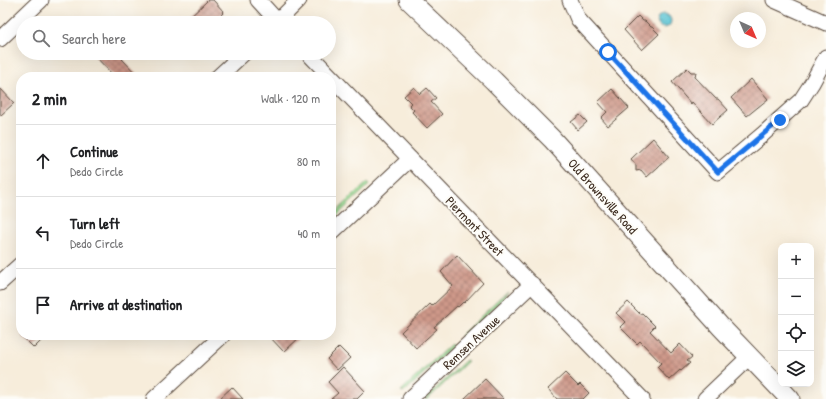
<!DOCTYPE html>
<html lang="en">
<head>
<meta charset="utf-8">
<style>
	body { margin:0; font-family:"Patrick Hand",sans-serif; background:#f2f2f2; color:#202124 }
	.controls { position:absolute; right:12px; bottom:12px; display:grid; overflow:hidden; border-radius:8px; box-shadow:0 4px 16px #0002 }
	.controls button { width:36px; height:36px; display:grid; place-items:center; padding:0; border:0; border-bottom:1px solid #e0e0e0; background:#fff; color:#202124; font:20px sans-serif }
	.compass { position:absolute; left:730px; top:12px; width:36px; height:36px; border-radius:50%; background:#fff; box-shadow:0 4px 16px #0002; rotate:136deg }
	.stop { position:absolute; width:12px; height:12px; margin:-9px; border:3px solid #1a73e8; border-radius:50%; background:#fff }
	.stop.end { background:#1a73e8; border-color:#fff; box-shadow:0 1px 4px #0008 }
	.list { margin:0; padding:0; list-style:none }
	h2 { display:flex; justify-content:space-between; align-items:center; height:52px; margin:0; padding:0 16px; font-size:17px }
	h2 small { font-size:13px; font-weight:400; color:#757577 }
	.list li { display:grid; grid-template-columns:26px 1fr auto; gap:12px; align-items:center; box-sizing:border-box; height:72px; padding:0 16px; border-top:1px solid #e0e0e0 }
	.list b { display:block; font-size:15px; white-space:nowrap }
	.list p { margin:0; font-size:13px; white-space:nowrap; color:#757577 }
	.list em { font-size:13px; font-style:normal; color:#757577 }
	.icon { flex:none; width:22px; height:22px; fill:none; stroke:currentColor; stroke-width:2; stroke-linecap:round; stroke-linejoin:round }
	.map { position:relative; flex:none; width:826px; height:399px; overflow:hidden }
	.search { position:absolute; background:#fff; box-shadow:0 4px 16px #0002; left:16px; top:16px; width:320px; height:44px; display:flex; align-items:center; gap:10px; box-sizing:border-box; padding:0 14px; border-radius:22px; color:#757577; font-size:15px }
	.panel { position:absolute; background:#fff; box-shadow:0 4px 16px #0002; left:16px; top:72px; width:320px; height:268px; border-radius:16px }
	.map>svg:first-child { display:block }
	.grass { fill:url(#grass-dots); stroke:#6a845a }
	.water { fill:url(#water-waves); stroke:#4a7678 }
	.building { fill:url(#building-cross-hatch) }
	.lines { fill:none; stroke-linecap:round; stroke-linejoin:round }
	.minor-casing { stroke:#57473a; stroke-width:17 }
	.tertiary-casing { stroke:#57473a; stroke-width:21 }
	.minor { stroke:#fff; stroke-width:15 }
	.tertiary { stroke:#fff; stroke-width:19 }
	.route { stroke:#1a73e8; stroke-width:5 }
	.labels { text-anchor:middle; stroke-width:4; stroke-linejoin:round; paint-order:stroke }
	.street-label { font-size:13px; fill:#3b2a1e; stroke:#fdfcf7 }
</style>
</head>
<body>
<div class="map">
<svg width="826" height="399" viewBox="0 0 826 399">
	<defs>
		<pattern id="grass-dots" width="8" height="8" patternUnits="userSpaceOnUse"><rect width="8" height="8" fill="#9ade96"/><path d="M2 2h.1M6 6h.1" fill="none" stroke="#86bf81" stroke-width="1.8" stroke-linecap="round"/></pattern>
		<pattern id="water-waves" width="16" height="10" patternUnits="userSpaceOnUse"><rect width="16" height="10" fill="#58c3d3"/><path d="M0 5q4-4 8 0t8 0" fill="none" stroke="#4a9fab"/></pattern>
		<pattern id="building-cross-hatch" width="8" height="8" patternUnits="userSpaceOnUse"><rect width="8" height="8" fill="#ce9889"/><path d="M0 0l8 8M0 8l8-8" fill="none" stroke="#a87c6f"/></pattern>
	</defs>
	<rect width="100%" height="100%" fill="#fdfcf7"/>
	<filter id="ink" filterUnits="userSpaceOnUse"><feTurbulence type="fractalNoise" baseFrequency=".025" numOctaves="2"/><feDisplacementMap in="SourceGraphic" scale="8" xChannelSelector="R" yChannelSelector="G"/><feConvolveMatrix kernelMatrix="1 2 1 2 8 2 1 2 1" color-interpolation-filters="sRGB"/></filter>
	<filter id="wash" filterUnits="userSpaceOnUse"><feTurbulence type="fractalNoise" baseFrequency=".012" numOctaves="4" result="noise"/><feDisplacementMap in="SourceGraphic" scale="16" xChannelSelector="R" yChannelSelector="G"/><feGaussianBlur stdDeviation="0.9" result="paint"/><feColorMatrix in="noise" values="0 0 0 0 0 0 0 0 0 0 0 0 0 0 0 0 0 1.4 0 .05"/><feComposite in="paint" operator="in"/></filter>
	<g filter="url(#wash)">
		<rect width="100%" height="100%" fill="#f7eddb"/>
		<g class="grass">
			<path d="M368,182L370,184L331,221V217Z"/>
			<path d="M508,291L504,298L462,338L460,336Z"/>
			<path d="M451,344L453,346L403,393L401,391Z"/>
			<path d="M466,360L468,361L428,399H425Z"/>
		</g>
		<circle class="water" cx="664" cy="21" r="7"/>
		<g id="blocks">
			<g class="building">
				<path d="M208,0H213L224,12L213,23H184Z"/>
				<path d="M638,16L643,21H645L651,27H652L659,34L642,50L624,30Z"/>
				<path d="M92,53H129L122,59L139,77H115Z"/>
				<path d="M687,68L691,72H696L695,77L716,99H718L728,110L712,124L692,102L691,104L672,82Z"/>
				<path d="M751,79L768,99L747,116L731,98Z"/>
				<path d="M414,87L420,94L427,88L436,98L431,102L442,114L427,128L412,112L414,110L409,105L411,103L404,96Z"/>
				<path d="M0,88L14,103L0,116Z"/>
				<path d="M612,89L629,108L608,126L601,118L607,112L598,102Z"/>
				<path d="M580,115L587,122L578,130L571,122Z"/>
				<path d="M653,138L669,157L647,177L641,170L636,171V165L631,159Z"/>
				<path d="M457,255L483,283L464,303L463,302L458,307L457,306L434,327L437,329L416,348L401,332L430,304L432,306L453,286L441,272Z"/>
				<path d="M628,302L640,314L642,313L655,326L650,331L671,353L680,344L692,357L687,361L690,363L681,371L680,370L669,380L657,367L661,363L640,341L637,344L620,327L625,322L616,313Z"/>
				<path d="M21,335H47L34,348Z"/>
				<path d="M268,335H302L284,352Z"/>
				<path d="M339,347L350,358L337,370L327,359Z"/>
				<path d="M343,367L365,391L357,399H331L338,393L328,382Z"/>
				<path d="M565,373L578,386L580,384L589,393L583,399H557L548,389Z"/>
				<path d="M485,379L504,399H464Z"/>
				<path d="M232,387L243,399H219Z"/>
			</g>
		</g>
	</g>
	<g filter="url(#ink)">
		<use href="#blocks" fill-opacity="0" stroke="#57473a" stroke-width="1"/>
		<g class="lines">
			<defs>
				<g id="minor">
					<path d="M258,0L279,23"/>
					<path d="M570,0L578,19L718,172L762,135L801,100L812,83L826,57"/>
					<path d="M774,0L826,23"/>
					<path d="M276,23L299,0"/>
					<path d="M0,39L41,0"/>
					<path d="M308,53L642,399"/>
					<path d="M218,77L244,53"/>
					<path d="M331,233L410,159"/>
					<path d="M0,283L21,264"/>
					<path d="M154,399L223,335"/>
					<path d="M410,399L532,284"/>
					<path d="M705,399L749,357"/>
				</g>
				<path id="tertiary" d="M409,0L494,81L552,139L721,327L790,399"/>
			</defs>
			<use href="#minor" class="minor-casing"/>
			<use href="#tertiary" class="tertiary-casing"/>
			<use href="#minor" class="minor"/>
			<use href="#tertiary" class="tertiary"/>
		</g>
	</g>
	<g class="lines" filter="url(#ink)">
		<path class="route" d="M608,52L718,172L780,120"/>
	</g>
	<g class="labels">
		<g class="street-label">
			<text transform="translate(603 196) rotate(48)" y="5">Old Brownsville Road</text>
			<text transform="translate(475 226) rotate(46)" y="5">Piermont Street</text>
			<text transform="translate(471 342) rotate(-43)" y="5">Remsen Avenue</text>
		</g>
	</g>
</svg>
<div class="controls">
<button>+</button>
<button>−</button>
<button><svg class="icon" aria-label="locate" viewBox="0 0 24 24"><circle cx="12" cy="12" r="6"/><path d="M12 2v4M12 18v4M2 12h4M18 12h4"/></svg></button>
<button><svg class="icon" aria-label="layers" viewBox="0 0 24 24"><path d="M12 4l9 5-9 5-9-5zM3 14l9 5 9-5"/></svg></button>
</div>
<svg class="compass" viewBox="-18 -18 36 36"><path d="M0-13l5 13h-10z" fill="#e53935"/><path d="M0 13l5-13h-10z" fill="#757577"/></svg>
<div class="stop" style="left:608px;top:52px"></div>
<div class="stop end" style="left:780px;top:120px"></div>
<div class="search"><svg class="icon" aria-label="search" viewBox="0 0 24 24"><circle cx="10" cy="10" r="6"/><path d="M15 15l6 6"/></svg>Search here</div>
<section class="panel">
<h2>2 min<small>Walk · 120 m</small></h2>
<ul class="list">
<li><svg class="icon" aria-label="ahead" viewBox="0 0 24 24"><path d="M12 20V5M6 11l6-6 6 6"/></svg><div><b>Continue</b><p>Dedo Circle</p></div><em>80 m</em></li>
<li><svg class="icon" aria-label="left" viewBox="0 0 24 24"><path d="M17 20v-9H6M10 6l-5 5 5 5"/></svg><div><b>Turn left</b><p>Dedo Circle</p></div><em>40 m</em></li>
<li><svg class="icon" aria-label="arrive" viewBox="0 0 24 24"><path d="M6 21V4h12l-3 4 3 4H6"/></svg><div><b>Arrive at destination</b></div></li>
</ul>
</section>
</div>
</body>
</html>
